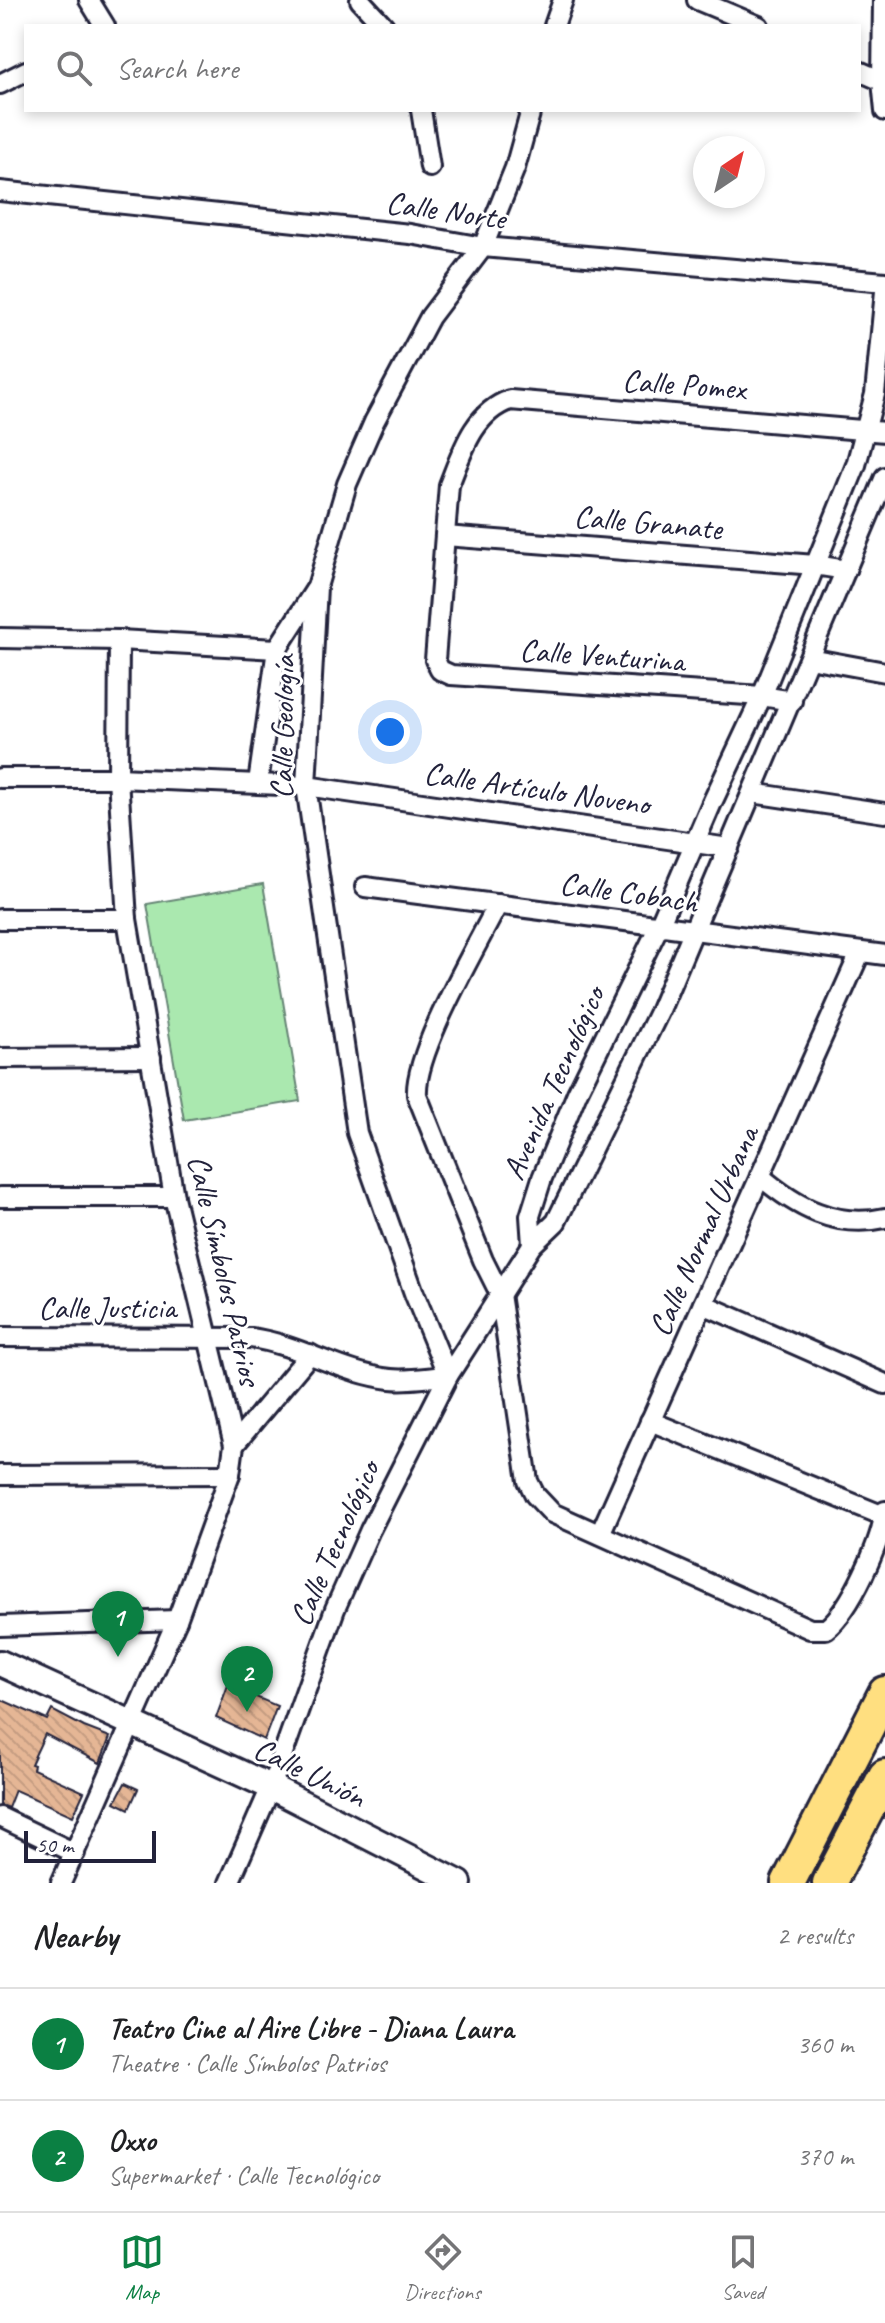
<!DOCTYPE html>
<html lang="en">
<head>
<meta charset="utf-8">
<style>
	body { margin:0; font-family:Caveat,sans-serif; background:#f6f6f6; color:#202124 }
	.compass { position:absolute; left:693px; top:136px; width:72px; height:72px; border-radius:50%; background:#fff; box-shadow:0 4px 12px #0003; rotate:35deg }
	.scale { position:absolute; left:24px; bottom:20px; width:132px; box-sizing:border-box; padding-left:8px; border:4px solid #22223b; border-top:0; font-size:22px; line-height:28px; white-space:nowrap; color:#22223b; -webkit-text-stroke:6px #fff; paint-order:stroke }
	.you { position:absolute; left:390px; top:732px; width:28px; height:28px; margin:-20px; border:6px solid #fff; border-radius:50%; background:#1a73e8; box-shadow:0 0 0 12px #1a73e833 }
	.badge { display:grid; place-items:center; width:52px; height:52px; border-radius:50%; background:#0b8043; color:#fff; font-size:26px; font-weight:700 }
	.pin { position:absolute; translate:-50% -66px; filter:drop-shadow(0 2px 4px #0008) }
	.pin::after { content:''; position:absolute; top:42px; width:28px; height:24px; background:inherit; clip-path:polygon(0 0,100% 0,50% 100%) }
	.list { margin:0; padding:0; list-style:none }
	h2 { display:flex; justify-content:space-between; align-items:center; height:104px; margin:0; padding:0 32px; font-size:34px }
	h2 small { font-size:26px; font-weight:400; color:#757577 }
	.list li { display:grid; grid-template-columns:52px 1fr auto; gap:24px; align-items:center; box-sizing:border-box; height:112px; padding:0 32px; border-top:2px solid #e0e0e0 }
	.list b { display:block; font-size:30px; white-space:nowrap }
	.list p { margin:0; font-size:26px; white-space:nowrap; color:#757577 }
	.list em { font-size:26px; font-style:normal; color:#757577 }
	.icon { flex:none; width:44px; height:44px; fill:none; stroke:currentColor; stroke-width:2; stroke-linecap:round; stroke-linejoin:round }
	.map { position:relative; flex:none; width:885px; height:1883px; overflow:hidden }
	.search { position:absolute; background:#fff; box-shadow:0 4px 12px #0003; left:24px; right:24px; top:24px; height:88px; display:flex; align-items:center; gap:20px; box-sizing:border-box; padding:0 28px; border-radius:0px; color:#757577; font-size:30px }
	.sheet { height:328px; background:#fff }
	nav { display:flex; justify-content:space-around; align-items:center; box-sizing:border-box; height:112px; border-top:2px solid #e0e0e0; background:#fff; font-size:22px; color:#757577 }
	nav a { display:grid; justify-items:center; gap:4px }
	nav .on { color:#0b8043 }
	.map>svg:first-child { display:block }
	.green { fill:#aae8af; stroke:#668575; stroke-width:2 }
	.building { fill:url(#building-back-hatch); stroke:#22223b; stroke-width:2 }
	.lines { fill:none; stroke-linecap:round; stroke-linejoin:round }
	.street-casing { stroke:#22223b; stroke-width:24 }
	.secondary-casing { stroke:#22223b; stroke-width:30 }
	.highway-casing { stroke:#22223b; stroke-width:38 }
	.street { stroke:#fff; stroke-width:18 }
	.secondary { stroke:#fff; stroke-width:24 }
	.highway { stroke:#ffdf80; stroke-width:32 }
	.labels { text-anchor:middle; stroke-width:6; stroke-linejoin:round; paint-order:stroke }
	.street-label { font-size:32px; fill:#22223b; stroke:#fff }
</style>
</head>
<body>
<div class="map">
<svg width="885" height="1883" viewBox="0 0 885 1883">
	<defs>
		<pattern id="building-back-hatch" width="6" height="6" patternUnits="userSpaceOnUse" patternTransform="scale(2)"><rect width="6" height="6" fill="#e5b695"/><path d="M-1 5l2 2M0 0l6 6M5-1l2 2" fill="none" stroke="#c49c81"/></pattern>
	</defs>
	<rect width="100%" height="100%" fill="#fff"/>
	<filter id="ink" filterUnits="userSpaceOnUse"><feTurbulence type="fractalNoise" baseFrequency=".0125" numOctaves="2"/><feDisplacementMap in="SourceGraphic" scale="16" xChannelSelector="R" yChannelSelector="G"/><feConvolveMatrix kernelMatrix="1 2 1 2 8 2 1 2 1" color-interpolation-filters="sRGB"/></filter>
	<g filter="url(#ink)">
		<path class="green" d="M263,884L300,1101L184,1120L147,904Z"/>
		<g class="building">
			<path d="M228,1685L277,1706L264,1740L216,1718Z"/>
			<path d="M0,1699L47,1720L52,1710L84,1727L110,1737L100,1763L45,1734L31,1764L34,1765L33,1769L84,1792L73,1816L15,1790L8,1808L0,1805Z"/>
			<path d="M125,1783L138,1789L129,1809L115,1802Z"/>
		</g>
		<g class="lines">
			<defs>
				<g id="street">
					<path d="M89,0L105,26"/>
					<path d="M360,0L384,26"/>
					<path d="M697,0L759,26"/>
					<path d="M883,0L882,81L885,111"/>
					<path d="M554,26L563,0"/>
					<path d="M859,71L882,81"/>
					<path d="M0,84L26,71"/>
					<path d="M421,110L430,167"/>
					<path d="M0,191L410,234L483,247L885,282"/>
					<path d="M885,291L875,394L856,465L762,696L711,805L659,926L577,1093L542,1178L530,1216L532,1245L556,1222L660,1010L885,477"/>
					<path d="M445,536L815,565L846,570"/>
					<path d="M0,638L119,640L277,649"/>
					<path d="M809,658L885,672"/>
					<path d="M792,701L762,696L451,675L440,670L435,660L449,485C462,452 474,412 510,400L885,432"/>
					<path d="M0,778H118L306,786L729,848"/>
					<path d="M258,783L277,649L315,590"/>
					<path d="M752,793L885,813"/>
					<path d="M365,887L885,955"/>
					<path d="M498,904C476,948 414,1052 417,1095L483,1260L500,1294L528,1481L535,1495L552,1513L810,1629H826C851,1610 881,1542 885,1511"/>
					<path d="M0,919H127"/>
					<path d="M0,1058L151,1057"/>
					<path d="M760,1176C796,1207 836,1229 885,1218"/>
					<path d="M0,1197H174"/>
					<path d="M703,1304L885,1384"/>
					<path d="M0,1337L251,1338C300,1345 343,1374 391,1379C409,1381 429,1377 448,1376L414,1293L357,1133L306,786L317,587L347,484L374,422L430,317L483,247L515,168L531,110"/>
					<path d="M650,1421L884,1516"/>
					<path d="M234,1445L310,1354"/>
					<path d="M0,1475L230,1474"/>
					<path d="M600,1534L860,953"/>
					<path d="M0,1626L177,1620"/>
					<path d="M0,1817L75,1853"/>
					<path d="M61,1883L177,1620L230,1474L234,1445L174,1197L127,919L118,778L119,640"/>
					<path d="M229,1883L271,1787L335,1609L370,1530L448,1376L532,1245"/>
				</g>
				<path id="secondary" d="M0,1663L271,1787L459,1883"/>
				<g id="highway">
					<path d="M788,1883L885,1693"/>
					<path d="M829,1883L885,1776"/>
				</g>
			</defs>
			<use href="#street" class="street-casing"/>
			<use href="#secondary" class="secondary-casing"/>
			<use href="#highway" class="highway-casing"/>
			<use href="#street" class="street"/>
			<use href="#secondary" class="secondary"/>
			<use href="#highway" class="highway"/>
		</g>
	</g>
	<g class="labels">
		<g class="street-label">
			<text transform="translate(446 210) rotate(8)" y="11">Calle Norte</text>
			<text transform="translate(684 384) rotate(4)" y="11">Calle Pomex</text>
			<text transform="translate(648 522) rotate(5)" y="11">Calle Granate</text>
			<text transform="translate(602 655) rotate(4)" y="11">Calle Venturina</text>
			<text transform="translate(282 727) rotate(-89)" y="11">Calle Geología</text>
			<text transform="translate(537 788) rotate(8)" y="11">Calle Artículo Noveno</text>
			<text transform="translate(629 892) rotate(8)" y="11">Calle Cobach</text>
			<text transform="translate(553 1083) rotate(-66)" y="11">Avenida Tecnológico</text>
			<text transform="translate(703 1231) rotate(-66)" y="11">Calle Normal Urbana</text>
			<text transform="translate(225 1270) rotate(77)" y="11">Calle Símbolos Patrios</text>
			<text x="107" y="1318">Calle Justicia</text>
			<text transform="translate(334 1543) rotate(-66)" y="11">Calle Tecnológico</text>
			<text transform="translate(310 1772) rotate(26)" y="11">Calle Unión</text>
		</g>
	</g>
</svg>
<svg class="compass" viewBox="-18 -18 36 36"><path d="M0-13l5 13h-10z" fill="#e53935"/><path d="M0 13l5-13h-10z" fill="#757577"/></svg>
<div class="scale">50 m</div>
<div class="you"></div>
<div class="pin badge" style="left:118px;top:1657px">1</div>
<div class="pin badge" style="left:247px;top:1712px">2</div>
<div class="search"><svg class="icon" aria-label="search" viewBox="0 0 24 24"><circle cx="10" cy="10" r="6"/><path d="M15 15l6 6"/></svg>Search here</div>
</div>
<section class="sheet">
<h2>Nearby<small>2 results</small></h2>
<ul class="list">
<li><span class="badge">1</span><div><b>Teatro Cine al Aire Libre - Diana Laura</b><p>Theatre · Calle Símbolos Patrios</p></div><em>360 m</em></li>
<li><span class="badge">2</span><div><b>Oxxo</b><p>Supermarket · Calle Tecnológico</p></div><em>370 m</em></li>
</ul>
</section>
<nav>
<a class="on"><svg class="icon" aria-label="map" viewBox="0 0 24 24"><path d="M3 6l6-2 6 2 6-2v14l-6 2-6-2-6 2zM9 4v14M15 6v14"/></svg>Map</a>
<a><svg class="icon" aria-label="directions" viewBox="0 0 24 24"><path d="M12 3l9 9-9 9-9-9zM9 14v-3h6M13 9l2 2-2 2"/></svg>Directions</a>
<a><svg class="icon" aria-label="saved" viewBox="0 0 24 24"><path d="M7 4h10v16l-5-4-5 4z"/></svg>Saved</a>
</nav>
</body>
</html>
